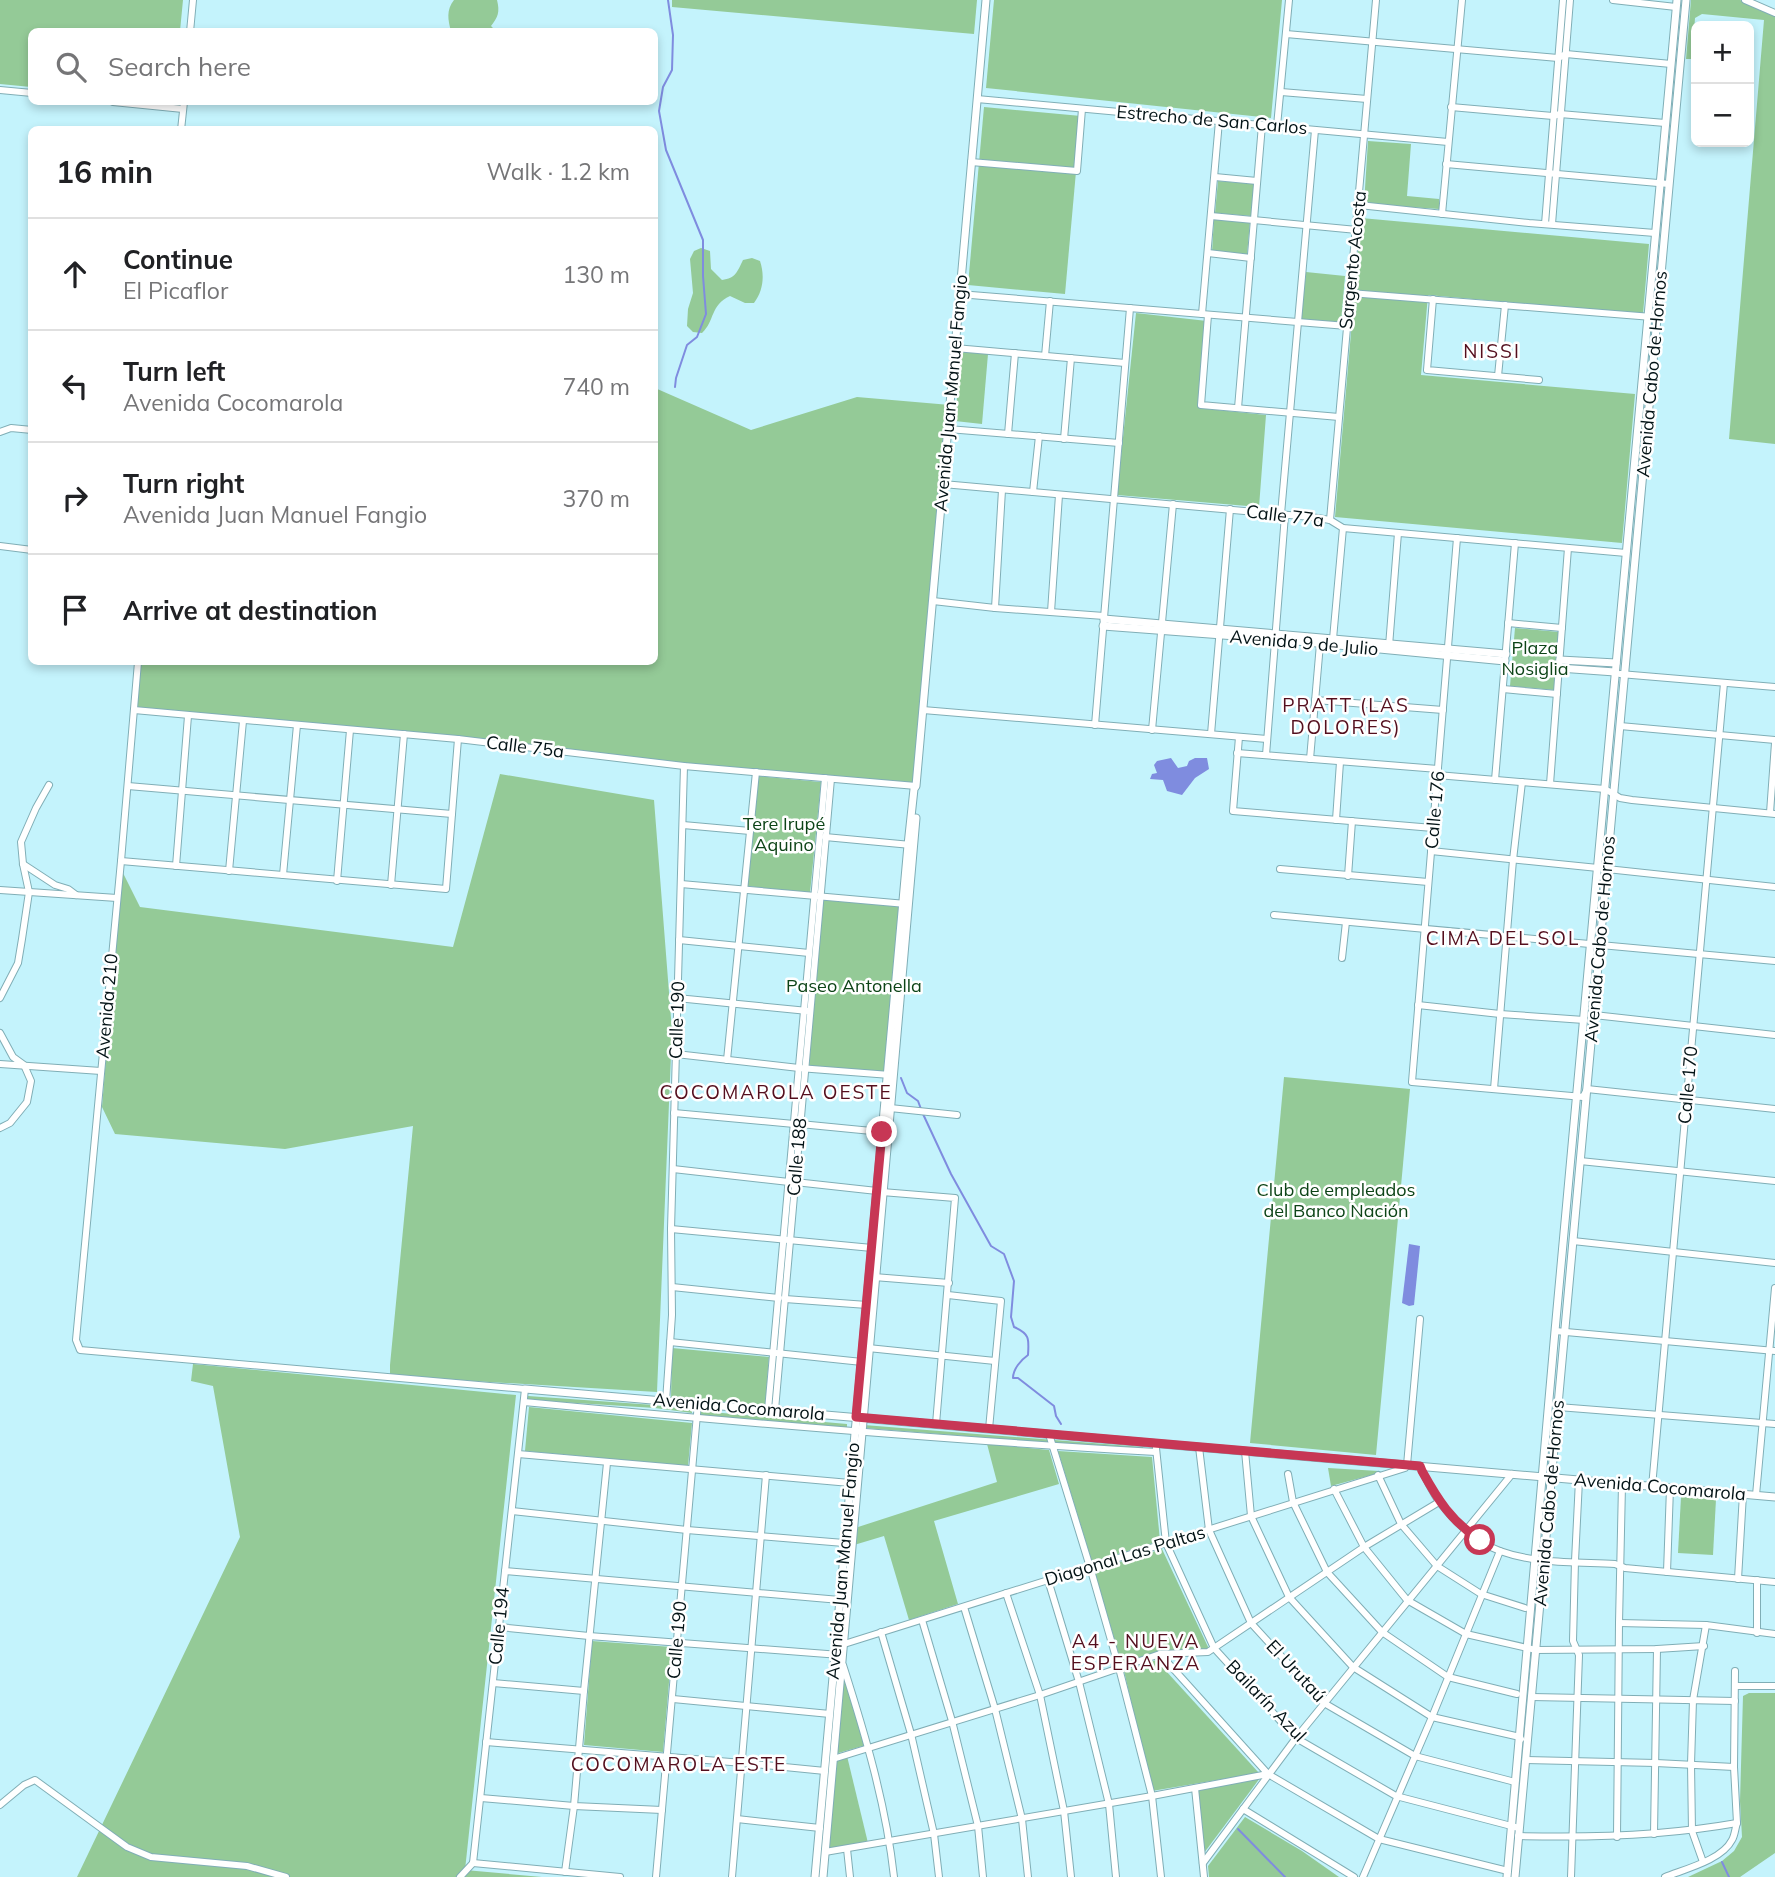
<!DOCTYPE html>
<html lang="en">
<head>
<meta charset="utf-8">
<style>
	body { margin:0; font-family:Mulish,sans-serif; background:#f2f2f2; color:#202124 }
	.controls { position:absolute; right:21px; top:21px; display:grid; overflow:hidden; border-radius:10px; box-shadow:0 4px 10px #0003 }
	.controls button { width:63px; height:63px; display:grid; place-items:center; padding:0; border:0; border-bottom:2px solid #e0e0e0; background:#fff; color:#202124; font:35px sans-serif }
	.stop { position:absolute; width:21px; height:21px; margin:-16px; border:5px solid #c73755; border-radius:50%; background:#fff }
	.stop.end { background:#c73755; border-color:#fff; box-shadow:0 2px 7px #0008 }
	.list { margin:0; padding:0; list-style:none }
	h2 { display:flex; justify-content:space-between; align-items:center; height:91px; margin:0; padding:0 28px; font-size:30px }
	h2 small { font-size:23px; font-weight:400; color:#757577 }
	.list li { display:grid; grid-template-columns:46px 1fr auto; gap:21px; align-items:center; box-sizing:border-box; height:112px; padding:0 28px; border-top:2px solid #e0e0e0 }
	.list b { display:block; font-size:26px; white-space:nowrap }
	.list p { margin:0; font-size:23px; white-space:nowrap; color:#757577 }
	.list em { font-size:23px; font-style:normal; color:#757577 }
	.icon { flex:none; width:38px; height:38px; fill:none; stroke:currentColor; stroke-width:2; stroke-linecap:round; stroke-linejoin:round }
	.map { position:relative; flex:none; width:1775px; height:1877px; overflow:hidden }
	.search { position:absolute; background:#fff; box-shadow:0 4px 10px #0003; left:28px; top:28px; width:630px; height:77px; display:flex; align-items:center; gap:18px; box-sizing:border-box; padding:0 24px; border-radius:10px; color:#757577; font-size:26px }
	.panel { position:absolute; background:#fff; box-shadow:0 4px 10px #0003; left:28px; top:126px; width:630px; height:539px; border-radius:10px }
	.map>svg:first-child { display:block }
	.green { fill:#94ca97 }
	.water { fill:#7f8cdf }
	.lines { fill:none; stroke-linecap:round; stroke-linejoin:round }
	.stream { stroke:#7f8cdf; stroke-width:2 }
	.minor-casing { stroke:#80aeb6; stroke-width:8 }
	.major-casing { stroke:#80aeb6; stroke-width:9 }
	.minor { stroke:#fff; stroke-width:6 }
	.major { stroke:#fff; stroke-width:7 }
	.route { stroke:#c73755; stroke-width:9 }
	.labels { text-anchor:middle; stroke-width:5; stroke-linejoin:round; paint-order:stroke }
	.street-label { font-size:18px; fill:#031316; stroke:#fff }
	.park-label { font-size:18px; fill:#0d4417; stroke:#fff }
	.neighbourhood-label { font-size:19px; letter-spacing:2px; fill:#540f1e; stroke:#fff }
</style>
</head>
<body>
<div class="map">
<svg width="1775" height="1877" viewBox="0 0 1775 1877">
	<rect width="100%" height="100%" fill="#c4f3fc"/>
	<g class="green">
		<path d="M0,0H183L180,31L32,32L31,87L0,84Z"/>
		<path d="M454,0H497C500,12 498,17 491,26L496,31H451C448,20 446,10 454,0Z"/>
		<path d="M672,0H977L974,34L672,7Z"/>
		<path d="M994,0H1282L1271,118L986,88Z"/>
		<path d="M1691,0H1740L1775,14V444L1729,439L1764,20L1702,14L1695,18L1692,59H1686Z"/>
		<path d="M984,107L1081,116L1065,294L968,285Z"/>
		<path d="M1368,141L1411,144L1407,196L1439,199V209L1364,204Z"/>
		<path d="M1218,181L1254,184L1251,216L1215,213Z"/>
		<path d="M1361,218L1649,244L1643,314L1428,295L1421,375L1635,394L1622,543L1335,517Z"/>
		<path d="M1214,219L1250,222L1247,255L1212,252Z"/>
		<path d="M701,248L710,251L711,269L722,280C736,278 737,272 743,260L752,258L760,261C765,276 763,291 754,303H745L730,296C710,305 715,321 702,333L693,332L687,326L688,309L693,293L690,259L694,251Z"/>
		<path d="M1306,272L1345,276L1341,323L1301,319Z"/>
		<path d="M1136,313L1207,321L1199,408L1266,415L1259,507L1117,495Z"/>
		<path d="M961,351L988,354L982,424L955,421Z"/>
		<path d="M655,388L751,430L857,397L950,405L916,786L684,766L142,709L134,710L135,732L123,873L140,907L453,947L500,774L654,800L672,1031L657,1392L390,1376V1365L413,1126L285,1149L115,1134L102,1107L138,662H654Z"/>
		<path d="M1515,628L1559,632L1554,690L1510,686Z"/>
		<path d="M758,776L821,782L810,893L747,886Z"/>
		<path d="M823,900L899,906L884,1072L809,1066Z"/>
		<path d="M1284,1077L1410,1089L1376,1455L1250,1443Z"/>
		<path d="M672,1348L769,1357L765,1407L671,1398Z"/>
		<path d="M193,1364L516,1395L465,1870L542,1877H77L240,1537L213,1386L191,1381Z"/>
		<path d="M528,1396L654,1405L692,1410V1413L655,1408L528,1400Z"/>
		<path d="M529,1407L692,1423L688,1466L525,1451Z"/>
		<path d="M700,1411L847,1424V1428L700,1415Z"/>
		<path d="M864,1425L1143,1447V1450L864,1428Z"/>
		<path d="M987,1444L1049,1450L1059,1484L934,1521L958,1604L909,1620L884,1536L854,1545L855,1528L997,1482Z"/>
		<path d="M1058,1451L1152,1457L1160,1541L1092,1562Z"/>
		<path d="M1328,1468L1379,1471V1473L1331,1486Z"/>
		<path d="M1681,1497L1716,1499L1713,1555L1678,1553Z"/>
		<path d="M1162,1549L1209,1649L1156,1652L1122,1665L1094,1570Z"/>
		<path d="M592,1641L672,1647L663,1752L584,1745Z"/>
		<path d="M1156,1660L1259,1773L1152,1791L1124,1671Z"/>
		<path d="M842,1666L866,1745L835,1754Z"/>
		<path d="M1749,1693H1775V1853L1740,1877H1688L1722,1861L1734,1851L1742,1837L1740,1801L1743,1696Z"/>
		<path d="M847,1756L868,1843L827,1850L834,1760Z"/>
		<path d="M1260,1778L1204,1853L1198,1789Z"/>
		<path d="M1245,1817L1302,1851L1339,1877H1209L1208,1866Z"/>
	</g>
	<g class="water">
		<path d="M1171,758L1178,768L1187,766L1189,761L1195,758H1207L1209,769L1195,778L1182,795L1167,791L1163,780L1150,779L1152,774L1157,773L1154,765L1157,761Z"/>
		<path d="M1409,1244L1420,1246L1414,1305L1409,1306L1402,1303Z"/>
	</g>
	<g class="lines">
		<g class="stream">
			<path d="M668,0L673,35L672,70L663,87L659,111L666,150L703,240V276L706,314L697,337L687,345L676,378L675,387"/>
			<path d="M901,1078L907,1093L918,1101L921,1109"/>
			<path d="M923,1114L951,1174L991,1246L1004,1254L1014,1281L1011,1317L1014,1327C1030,1334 1029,1339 1028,1355C1021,1360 1013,1369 1013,1378H1018L1054,1406L1056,1416L1061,1424"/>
			<path d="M1238,1829L1285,1877"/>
			<path d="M1722,1862L1729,1877"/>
		</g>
		<defs>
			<g id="minor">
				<path d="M1613,0L1676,7"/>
				<path d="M1745,0L1775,13"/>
				<path d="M190,32L193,0"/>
				<path d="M1286,34L1558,58L1566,54L1671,64"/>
				<path d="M0,90L32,93"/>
				<path d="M1281,92L1367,99"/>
				<path d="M977,99L1448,142"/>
				<path d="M113,102L183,109"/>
				<path d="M1451,107L1553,116L1560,114L1665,123"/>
				<path d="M1277,126L1289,0"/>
				<path d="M181,130L184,102"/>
				<path d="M971,162L1077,171L1082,109"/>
				<path d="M1446,164L1669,184"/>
				<path d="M1215,177L1257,181"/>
				<path d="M1359,205L1529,223L1655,233"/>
				<path d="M1442,214L1462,0"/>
				<path d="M1211,216L1357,230"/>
				<path d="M1545,224L1563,0"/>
				<path d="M1552,224L1570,0"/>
				<path d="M1208,253L1251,258"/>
				<path d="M1350,293L1652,317"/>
				<path d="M959,294L1347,326"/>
				<path d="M1433,299L1427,370L1539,380"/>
				<path d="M1202,314L1219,121"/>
				<path d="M1208,315L1201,405L1339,417"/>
				<path d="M955,348L1125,363"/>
				<path d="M1045,356L1050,301"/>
				<path d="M1498,376L1505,305"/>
				<path d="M1238,408L1262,125"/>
				<path d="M948,429L1119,443"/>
				<path d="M0,432L11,428L32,430"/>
				<path d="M1008,434L1015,353"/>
				<path d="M1064,439L1071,358"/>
				<path d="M943,484L1311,517L1330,520L1343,528L1626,553"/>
				<path d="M1033,492L1039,436"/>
				<path d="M1281,514L1315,130"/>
				<path d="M1330,520L1376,0"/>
				<path d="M1457,538L1412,1082L1583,1097L1587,1089L1775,1109"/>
				<path d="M0,546L32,550"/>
				<path d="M933,601L995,608L1104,616"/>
				<path d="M995,608L1002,490"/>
				<path d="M1051,612L1059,495"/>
				<path d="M1508,623L1562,628"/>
				<path d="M1333,639L1343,528"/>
				<path d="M1389,646L1398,533"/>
				<path d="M138,662L121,861L76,1340L80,1350L525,1389L473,1863"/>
				<path d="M1620,674L1775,687"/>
				<path d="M1503,689L1557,694"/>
				<path d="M1315,700L1443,710"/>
				<path d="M134,710L458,739L684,766L916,786"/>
				<path d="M923,710L1267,739"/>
				<path d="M1095,725L1130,308"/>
				<path d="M1620,726L1775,740"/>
				<path d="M1152,730L1173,504"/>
				<path d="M1211,734L1230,509"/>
				<path d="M1239,737L1233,811L1433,828"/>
				<path d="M1237,753L1438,769"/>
				<path d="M1266,755L1285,515"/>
				<path d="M1310,759L1320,644"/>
				<path d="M1437,775L1605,789L1620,798L1632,800L1775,814"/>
				<path d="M1495,780L1515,543"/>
				<path d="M1550,784L1568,548"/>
				<path d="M128,786L452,814"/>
				<path d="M1770,813L1775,743"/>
				<path d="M1336,820L1340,762"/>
				<path d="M683,825L750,831"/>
				<path d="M825,837L911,845"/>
				<path d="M1431,851L1598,868"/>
				<path d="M121,861L446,889L458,739"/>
				<path d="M23,864L55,885L68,889L76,895"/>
				<path d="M176,866L188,716"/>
				<path d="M1280,869L1428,882"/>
				<path d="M1607,869L1775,887"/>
				<path d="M229,871L243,721"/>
				<path d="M283,875L297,725"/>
				<path d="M1348,876L1352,821"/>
				<path d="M337,881L350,730"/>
				<path d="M681,884L906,904"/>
				<path d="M391,885L404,734"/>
				<path d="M0,890L117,898"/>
				<path d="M1274,915L1775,961"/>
				<path d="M679,940L809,953"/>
				<path d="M1342,958L1346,922"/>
				<path d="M0,998L18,963L22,939L29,892L23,864L21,842L36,808L49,785"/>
				<path d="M677,998L808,1011"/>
				<path d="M1418,1005L1500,1014L1584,1020"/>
				<path d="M1594,1015L1775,1035"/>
				<path d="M0,1033L13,1057L24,1065L31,1081L27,1102L10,1123L0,1128"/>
				<path d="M676,1054L799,1068L890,1075"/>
				<path d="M727,1060L756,772"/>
				<path d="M0,1064L101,1071"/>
				<path d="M1494,1089L1513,860L1522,782"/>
				<path d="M890,1108L957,1115"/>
				<path d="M674,1113L794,1124"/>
				<path d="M800,1124L882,1132"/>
				<path d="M1580,1161L1775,1181"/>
				<path d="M673,1169L789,1182"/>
				<path d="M795,1182L877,1191"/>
				<path d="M882,1192L955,1198L936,1424"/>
				<path d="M671,1229L872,1248"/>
				<path d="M1573,1241L1775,1263"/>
				<path d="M874,1277L949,1283"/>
				<path d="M672,1287L779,1298"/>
				<path d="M948,1295L1001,1301L989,1429"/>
				<path d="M785,1299L867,1305"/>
				<path d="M1555,1331L1775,1351"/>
				<path d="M670,1342L862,1362"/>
				<path d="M868,1348L995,1361"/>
				<path d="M666,1401L672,1315L671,1229L684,766"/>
				<path d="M524,1402C734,1422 945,1440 1156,1452"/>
				<path d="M1558,1407L1775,1424"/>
				<path d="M768,1410L825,778"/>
				<path d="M775,1410L831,779"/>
				<path d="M1049,1434L1090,1567L1119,1668L1152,1796L1161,1877"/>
				<path d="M1199,1447L1209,1530L1251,1623L1324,1703L1415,1756L1515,1782"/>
				<path d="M1156,1448L1166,1543L1214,1648L1296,1738L1396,1796L1519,1828"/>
				<path d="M1245,1451L1251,1516L1289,1597L1353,1667L1432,1717L1520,1737L1521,1739"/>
				<path d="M518,1454L850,1483"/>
				<path d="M1421,1466L1422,1471C1428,1482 1433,1494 1441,1504C1456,1523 1477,1543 1500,1551C1536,1564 1577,1562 1615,1564L1625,1568L1775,1582"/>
				<path d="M1288,1474L1293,1502L1327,1572L1382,1632L1448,1677L1517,1694"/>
				<path d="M1378,1475L1401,1524L1437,1566L1481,1594L1525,1608"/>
				<path d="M1652,1487L1724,683"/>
				<path d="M1334,1489L1364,1547L1407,1600L1466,1634L1536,1650L1657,1649L1704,1646"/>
				<path d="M1756,1495L1775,1288"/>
				<path d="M512,1511L687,1530L844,1543"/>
				<path d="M505,1571L840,1600"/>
				<path d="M1667,1572L1670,1488"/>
				<path d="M1738,1579L1743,1494"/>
				<path d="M1048,1580L1079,1682L1109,1804L1116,1877"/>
				<path d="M1006,1593L1040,1695L1064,1811L1071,1877"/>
				<path d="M964,1607L995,1709L1022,1819L1028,1877"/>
				<path d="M922,1620L952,1721L978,1826L983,1877"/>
				<path d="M1619,1623L1706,1625L1775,1634"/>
				<path d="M499,1627L589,1636L840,1655"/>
				<path d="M881,1632L911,1734L934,1834L939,1877"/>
				<path d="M1757,1633V1580"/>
				<path d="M841,1645L1405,1468L1407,1465L1420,1319"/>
				<path d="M1160,1654L1268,1774L1379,1839L1508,1871"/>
				<path d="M843,1665C865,1734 886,1804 894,1877"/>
				<path d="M493,1683L584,1691"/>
				<path d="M1735,1686H1775"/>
				<path d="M1532,1697L1735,1701"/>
				<path d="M673,1699L830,1714"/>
				<path d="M486,1742L743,1763L825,1771"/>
				<path d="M833,1759L1040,1695L1160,1654L1208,1652L1364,1547L1439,1502"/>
				<path d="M1526,1760L1656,1763L1734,1767"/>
				<path d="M1195,1788L1204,1877"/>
				<path d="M481,1798L574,1806L662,1810"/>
				<path d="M0,1805L24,1785L35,1780L127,1847L151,1857L247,1866L286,1877"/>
				<path d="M1243,1809L1354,1877"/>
				<path d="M737,1819L820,1828"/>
				<path d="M1654,1834L1657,1649"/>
				<path d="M1518,1836C1592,1838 1664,1836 1737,1823"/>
				<path d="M1617,1837L1619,1623L1622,1485"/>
				<path d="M847,1849L850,1877"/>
				<path d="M825,1852L1152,1796L1268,1774"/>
				<path d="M1703,1862L1692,1831L1691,1764L1693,1700L1706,1625"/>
				<path d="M473,1863L620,1877"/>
				<path d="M1203,1863L1296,1738L1512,1474"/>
				<path d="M565,1872L574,1806L584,1691L607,1463"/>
				<path d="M460,1877L473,1863"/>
				<path d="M656,1877L698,1403"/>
				<path d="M732,1877L766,1475"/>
				<path d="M1363,1877L1432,1717L1500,1551"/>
				<path d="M1571,1877L1579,1655L1573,1641L1575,1561L1579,1480"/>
				<path d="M1665,1877C1685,1869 1722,1860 1732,1840C1735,1835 1735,1829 1737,1823L1734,1767L1735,1671"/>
			</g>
			<g id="major">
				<path d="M1104,619L1506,654"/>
				<path d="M1103,626L1275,639L1505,661"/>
				<path d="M1560,660L1616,663"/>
				<path d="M1559,668L1615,672"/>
				<path d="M525,1389L1775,1497"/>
				<path d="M815,1877L908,845L914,789L916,786L986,0"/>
				<path d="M823,1877L916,818"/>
				<path d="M1507,1877L1555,1331L1677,0"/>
				<path d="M1515,1877L1686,0"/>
			</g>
		</defs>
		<use href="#minor" class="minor-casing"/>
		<use href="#major" class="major-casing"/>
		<use href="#minor" class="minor"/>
		<use href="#major" class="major"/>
	</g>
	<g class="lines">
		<path class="route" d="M882,1132L856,1417L1420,1466L1422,1471C1438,1500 1451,1521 1480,1540"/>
	</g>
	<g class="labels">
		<g class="street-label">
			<text transform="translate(1212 120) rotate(5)" y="6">Estrecho de San Carlos</text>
			<text transform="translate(1353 260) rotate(-84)" y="6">Sargento Acosta</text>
			<text transform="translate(1652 374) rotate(-85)" y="6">Avenida Cabo de Hornos</text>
			<text transform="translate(951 393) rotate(-85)" y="6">Avenida Juan Manuel Fangio</text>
			<text transform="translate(1285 516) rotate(7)" y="6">Calle 77a</text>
			<text transform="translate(1304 643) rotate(5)" y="6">Avenida 9 de Julio</text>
			<text transform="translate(525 747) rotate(7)" y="6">Calle 75a</text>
			<text transform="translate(1435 810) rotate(-85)" y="6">Calle 176</text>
			<text transform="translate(1600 939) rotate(-85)" y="6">Avenida Cabo de Hornos</text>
			<text transform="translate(107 1006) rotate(-85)" y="6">Avenida 210</text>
			<text transform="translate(677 1020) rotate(-88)" y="6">Calle 190</text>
			<text transform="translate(1688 1085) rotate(-85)" y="6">Calle 170</text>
			<text transform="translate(797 1157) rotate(-85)" y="6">Calle 188</text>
			<text transform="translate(739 1407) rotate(5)" y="6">Avenida Cocomarola</text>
			<text transform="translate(1660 1487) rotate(5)" y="6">Avenida Cocomarola</text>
			<text transform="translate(1549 1503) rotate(-85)" y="6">Avenida Cabo de Hornos</text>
			<text transform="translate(1125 1556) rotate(-17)" y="6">Diagonal Las Paltas</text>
			<text transform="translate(843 1561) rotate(-85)" y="6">Avenida Juan Manuel Fangio</text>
			<text transform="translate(499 1626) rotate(-84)" y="6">Calle 194</text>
			<text transform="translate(677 1640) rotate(-85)" y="6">Calle 190</text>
			<text transform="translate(1296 1671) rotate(47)" y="6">El Urutaú</text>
			<text transform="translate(1266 1701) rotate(46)" y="6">Bailarín Azul</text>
		</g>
		<g class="park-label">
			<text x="1535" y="654">Plaza<tspan x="1535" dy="21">Nosiglia</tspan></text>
			<text x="784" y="830">Tere Irupé<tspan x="784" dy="21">Aquino</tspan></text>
			<text x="854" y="992">Paseo Antonella</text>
			<text x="1336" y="1196">Club de empleados<tspan x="1336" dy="21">del Banco Nación</tspan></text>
		</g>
		<g class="neighbourhood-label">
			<text x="1492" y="358">NISSI</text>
			<text x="1346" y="712">PRATT (LAS<tspan x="1346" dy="22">DOLORES)</tspan></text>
			<text x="1503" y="945">CIMA DEL SOL</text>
			<text x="776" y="1099">COCOMAROLA OESTE</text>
			<text x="1136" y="1648">A4 - NUEVA<tspan x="1136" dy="22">ESPERANZA</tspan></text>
			<text x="679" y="1771">COCOMAROLA ESTE</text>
		</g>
	</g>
</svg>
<div class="controls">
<button>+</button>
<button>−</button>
</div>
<div class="stop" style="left:1480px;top:1540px"></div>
<div class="stop end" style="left:882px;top:1132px"></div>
<div class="search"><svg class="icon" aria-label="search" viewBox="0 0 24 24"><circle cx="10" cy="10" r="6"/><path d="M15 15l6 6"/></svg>Search here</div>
<section class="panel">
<h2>16 min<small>Walk · 1.2 km</small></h2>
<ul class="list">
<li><svg class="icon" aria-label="ahead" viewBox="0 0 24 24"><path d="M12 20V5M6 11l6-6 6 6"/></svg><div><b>Continue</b><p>El Picaflor</p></div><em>130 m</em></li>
<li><svg class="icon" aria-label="left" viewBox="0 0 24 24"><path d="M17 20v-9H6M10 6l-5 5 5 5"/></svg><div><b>Turn left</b><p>Avenida Cocomarola</p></div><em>740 m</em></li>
<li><svg class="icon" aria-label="right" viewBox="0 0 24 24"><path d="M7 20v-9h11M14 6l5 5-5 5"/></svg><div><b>Turn right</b><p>Avenida Juan Manuel Fangio</p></div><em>370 m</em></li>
<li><svg class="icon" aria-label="arrive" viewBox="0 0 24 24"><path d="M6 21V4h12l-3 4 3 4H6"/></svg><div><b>Arrive at destination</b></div></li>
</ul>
</section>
</div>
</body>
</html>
